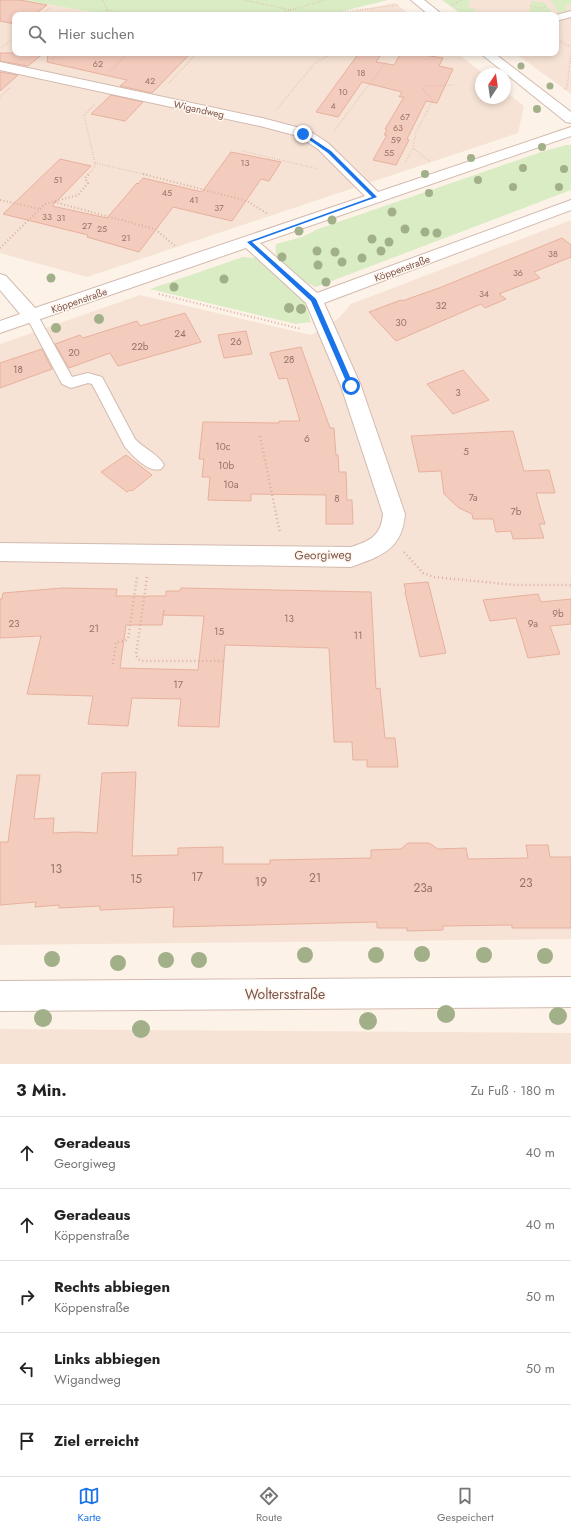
<!DOCTYPE html>
<html lang="de">
<head>
<meta charset="utf-8">
<style>
	body { margin:0; font-family:Jost,sans-serif; background:#f2f2f2; color:#222 }
	.compass { position:absolute; left:475px; top:68px; width:36px; height:36px; border-radius:50%; background:#fff; box-shadow:0 2px 6px #0003; rotate:13deg }
	.stop { position:absolute; width:12px; height:12px; margin:-9px; border:3px solid #1a73e8; border-radius:50%; background:#fff }
	.stop.end { background:#1a73e8; border-color:#fff; box-shadow:0 1px 4px #0008 }
	.list { margin:0; padding:0; list-style:none }
	h2 { display:flex; justify-content:space-between; align-items:center; height:52px; margin:0; padding:0 16px; font-size:17px }
	h2 small { font-size:13px; font-weight:400; color:#767676 }
	.list li { display:grid; grid-template-columns:26px 1fr auto; gap:12px; align-items:center; box-sizing:border-box; height:72px; padding:0 16px; border-top:1px solid #e0e0e0 }
	.list b { display:block; font-size:15px; white-space:nowrap }
	.list p { margin:0; font-size:13px; white-space:nowrap; color:#767676 }
	.list em { font-size:13px; font-style:normal; color:#767676 }
	.icon { flex:none; width:22px; height:22px; fill:none; stroke:currentColor; stroke-width:2; stroke-linecap:round; stroke-linejoin:round }
	.map { position:relative; flex:none; width:571px; height:1064px; overflow:hidden }
	.search { position:absolute; background:#fff; box-shadow:0 2px 6px #0003; left:12px; right:12px; top:12px; height:44px; display:flex; align-items:center; gap:10px; box-sizing:border-box; padding:0 14px; border-radius:8px; color:#767676; font-size:15px }
	.sheet { height:412px; background:#fff }
	nav { display:flex; justify-content:space-around; align-items:center; box-sizing:border-box; height:56px; border-top:1px solid #e0e0e0; background:#fff; font-size:11px; color:#767676 }
	nav a { display:grid; justify-items:center; gap:2px }
	nav .on { color:#1a73e8 }
	.map>svg:first-child { display:block }
	.residential { fill:#f6e3d5 }
	.green { fill:#daecc4 }
	.building { fill:#f4ccbd; stroke:#e8b09d; fill-rule:evenodd }
	.lines { fill:none; stroke-linecap:round; stroke-linejoin:round }
	.service-casing { stroke:#d3baaf; stroke-width:2 }
	.minor-casing { stroke:#d3baaf; stroke-width:2 }
	.tertiary-casing { stroke:#d3baaf; stroke-width:2 }
	.path-far2 { stroke:#daafa0; stroke-width:1.5; stroke-dasharray:0.5 2; stroke-linecap:butt }
	.path-far1 { stroke:#daafa0; stroke-width:2; stroke-dasharray:1 2.5; stroke-linecap:butt }
	.path { stroke:#daafa0; stroke-width:2.5; stroke-dasharray:1 3; stroke-linecap:butt }
	.service { fill:#fff; fill-rule:evenodd }
	.minor { fill:#fff; fill-rule:evenodd }
	.tertiary { fill:#fff; fill-rule:evenodd }
	.tree { fill:#a2b08a }
	.route { fill:#1a73e8 }
	.labels { text-anchor:middle; stroke-width:3; stroke-linejoin:round; paint-order:stroke }
	.far-number-label { font-size:9px; fill:#987267 }
	.far-street-label { font-size:10px; fill:#79544a; stroke:#fff6ef }
	.number-label { font-size:10px; fill:#987267 }
	.street-label { font-size:12px; fill:#79544a; stroke:#fff6ef }
	.near-number-label { font-size:12px; fill:#987267 }
	.near-street-label { font-size:14px; fill:#79544a; stroke:#fff6ef }
</style>
</head>
<body>
<div class="map">
<svg width="571" height="1064" viewBox="0 0 571 1064">
	<rect width="100%" height="100%" fill="#fdf2e7"/>
	<g class="residential">
		<path d="M0,0H24L109,15H15V53H457L484,74H481V98H505V91L524,106L518,133L87,277L0,253Z"/>
		<path d="M442,0H571V94L515,53H556V15H463Z"/>
		<path d="M395,3L410,15H333Z"/>
		<path d="M571,220V939L0,945V344L140,295L311,335L339,318L351,304Z"/>
		<path d="M0,1029L571,1033V1064H0Z"/>
	</g>
	<g class="green">
		<path d="M24,0H388L327,15H109Z"/>
		<path d="M442,0H470L468,8L475,9L474,15H463Z"/>
		<path d="M551,0H571V4L565,6L568,12H558Z"/>
		<path d="M531,1L545,3L552,12L538,15L529,14Z"/>
		<path d="M566,145H571V190L316,287C305,283 285,268 278,259C275,254 275,249 276,244L302,237L318,229L541,152Z"/>
		<path d="M243,257L255,258L304,301L311,322L296,324L150,289Z"/>
	</g>
	<g class="building">
		<path d="M0,0H20L47,5L34,15H15V24L0,21Z"/>
		<path d="M0,53H44L28,66L0,61Z"/>
		<path d="M48,53H191L152,93L120,86L127,80L47,62Z"/>
		<path d="M359,53H382L376,62L394,65L401,53H411L443,58L439,66L453,69L437,103L426,101L407,139L409,140L396,165L373,160L387,135H384L387,130L385,129L404,97H399L402,92L362,82L338,117L316,112Z"/>
		<path d="M0,72L18,75L0,91Z"/>
		<path d="M111,95L143,102L125,121L91,114Z"/>
		<path d="M231,152L281,162L269,181L261,179L232,221L173,207L139,252L87,237L88,235L3,214L60,159L91,166L52,206L107,218L137,183L138,184L143,178L202,192Z"/>
		<path d="M562,238L571,245V257L534,272L540,278L499,294L506,299L485,308L481,304L396,341L369,312L401,300L402,301L439,288Z"/>
		<path d="M185,313L201,342L118,366L110,353L69,368L55,344L80,335L83,338L137,321L140,326Z"/>
		<path d="M246,331L252,354L224,358L218,335Z"/>
		<path d="M301,347L330,428H334L336,455H338L339,472H346L347,500H352L353,524H326V495L251,494V501L208,500L210,477H202L204,459H199L203,422L279,423V421H300L287,378L279,379L270,353Z"/>
		<path d="M42,349L52,369L0,388V363Z"/>
		<path d="M463,370L489,400L453,414L427,384Z"/>
		<path d="M513,431L524,471L549,470L555,493H536L545,524H539L544,538L513,539L511,531L496,532L493,519H473L472,514L459,508L444,494L441,471L419,472L411,436Z"/>
		<path d="M126,455L152,475L132,491L130,490L127,492L101,472Z"/>
		<path d="M428,582L446,653L420,657L405,592H406L404,584Z"/>
		<path d="M62,588L117,589L116,596H166V591H180L181,588L371,592L376,689L380,688L385,738H395L398,767H367V760H353L352,742H334L329,648L225,645L219,727L178,726L181,699L132,698L128,726L88,724L93,696L27,694L41,636L0,638V599H2L3,593ZM164,610L163,615L204,616L198,670L120,668L126,625H162Z"/>
		<path d="M538,594L541,602L571,599V624L550,626L560,654L528,658L516,618L490,621L483,600Z"/>
		<path d="M136,772L132,856L178,855V848L223,847V864H270V860L371,858V850L401,849L408,843H429L438,849L466,848L468,859L528,858L526,845H548L550,857H571V928H512V925L443,926V930L407,931V928H377V922L173,927L174,907L100,910V906L59,908V905L35,907L36,902L0,905V842H8L17,775H40L34,819L54,818L53,833L76,832L97,833L102,773Z"/>
	</g>
	<g class="lines">
		<defs>
			<g id="service">
				<path d="M571,11V17L556,21V15Z"/>
				<path d="M32,312L37,313L38,316L72,377L88,373L102,377L135,439C143,448 158,454 164,465L161,469C148,473 133,456 125,447L92,384L88,383L71,388L62,384L26,316L27,313Z"/>
			</g>
			<g id="minor">
				<path d="M0,62L262,118L308,130L328,143L378,192L571,127V136L260,243L317,293L571,200V210L324,303L361,386L405,514C402,550 381,556 351,567L0,561V543L351,547C370,541 381,536 383,514L341,386L306,303L246,248L0,333V321L20,314L0,290V274L6,276L35,308L365,196L318,149L298,136L260,126L0,70Z"/>
				<path d="M571,977V1007L0,1011V981Z"/>
			</g>
			<g id="tertiary">
				<path d="M411,0H424L443,15H429Z"/>
				<path d="M480,53H494L571,112V123L566,122Z"/>
			</g>
		</defs>
		<use href="#service" class="service-casing"/>
		<use href="#minor" class="minor-casing"/>
		<use href="#tertiary" class="tertiary-casing"/>
		<g class="path-far2">
			<path d="M103,0L107,10L130,15"/>
			<path d="M244,0L291,10L325,0"/>
			<path d="M452,5L462,0"/>
			<path d="M530,6L542,8L546,6"/>
			<path d="M42,15L51,7"/>
			<path d="M103,15L107,10"/>
			<path d="M276,15L291,10"/>
			<path d="M335,15L333,13L399,5"/>
			<path d="M556,38L565,45L571,46"/>
			<path d="M1,48L15,37"/>
			<path d="M52,59L59,53"/>
			<path d="M110,71L129,53"/>
			<path d="M169,83L197,53"/>
			<path d="M564,89L567,88L571,53"/>
			<path d="M0,97L11,87"/>
			<path d="M277,109L314,64L332,53"/>
			<path d="M334,131L387,61"/>
			<path d="M243,151L318,169"/>
			<path d="M429,161L413,148L416,132L433,100L423,89L424,86L455,85"/>
			<path d="M95,163L148,175"/>
			<path d="M405,163L413,148"/>
			<path d="M88,175L94,168L95,163L84,115L95,104"/>
		</g>
		<g class="path-far1">
			<path d="M143,174L247,201L268,214"/>
			<path d="M0,200L40,209"/>
			<path d="M54,202L155,229L175,246"/>
			<path d="M0,248L45,204L78,195L88,183L85,178L89,174"/>
			<path d="M159,294L301,329"/>
		</g>
		<g class="path">
			<path d="M260,436L280,533"/>
			<path d="M404,552L423,573L434,577L515,585H571"/>
			<path d="M147,577L136,655L138,659L142,661H223"/>
			<path d="M113,664L116,642L125,641L128,639L137,577"/>
		</g>
		<use href="#service" class="service"/>
		<use href="#minor" class="minor"/>
		<use href="#tertiary" class="tertiary"/>
	</g>
	<g class="tree">
		<circle cx="521" cy="66" r="3.5"/>
		<circle cx="550" cy="86" r="3.5"/>
		<circle cx="537" cy="109" r="4"/>
		<circle cx="542" cy="147" r="4"/>
		<circle cx="471" cy="158" r="4"/>
		<circle cx="523" cy="168" r="4"/>
		<circle cx="564" cy="169" r="4"/>
		<circle cx="425" cy="174" r="4"/>
		<circle cx="478" cy="180" r="4"/>
		<circle cx="513" cy="187" r="4"/>
		<circle cx="559" cy="187" r="4"/>
		<circle cx="429" cy="193" r="4"/>
		<circle cx="392" cy="212" r="4.5"/>
		<circle cx="332" cy="220" r="4.5"/>
		<circle cx="405" cy="229" r="4.5"/>
		<circle cx="299" cy="231" r="4.5"/>
		<circle cx="425" cy="232" r="4.5"/>
		<circle cx="437" cy="233" r="4.5"/>
		<circle cx="372" cy="239" r="4.5"/>
		<circle cx="389" cy="242" r="4.5"/>
		<circle cx="317" cy="251" r="4.5"/>
		<circle cx="381" cy="251" r="4.5"/>
		<circle cx="335" cy="252" r="4.5"/>
		<circle cx="282" cy="257" r="4.5"/>
		<circle cx="362" cy="258" r="4.5"/>
		<circle cx="342" cy="262" r="4.5"/>
		<circle cx="318" cy="265" r="4.5"/>
		<circle cx="51" cy="278" r="4.5"/>
		<circle cx="224" cy="279" r="4.5"/>
		<circle cx="326" cy="282" r="4.5"/>
		<circle cx="174" cy="287" r="4.5"/>
		<circle cx="289" cy="308" r="5"/>
		<circle cx="301" cy="309" r="5"/>
		<circle cx="99" cy="319" r="5"/>
		<circle cx="56" cy="328" r="5"/>
		<circle cx="422" cy="954" r="8"/>
		<circle cx="305" cy="955" r="8"/>
		<circle cx="376" cy="955" r="8"/>
		<circle cx="484" cy="955" r="8"/>
		<circle cx="545" cy="956" r="8"/>
		<circle cx="52" cy="959" r="8"/>
		<circle cx="166" cy="960" r="8"/>
		<circle cx="199" cy="960" r="8"/>
		<circle cx="118" cy="963" r="8"/>
		<circle cx="446" cy="1014" r="9"/>
		<circle cx="558" cy="1016" r="9"/>
		<circle cx="43" cy="1018" r="9"/>
		<circle cx="368" cy="1021" r="9"/>
		<circle cx="141" cy="1029" r="9"/>
	</g>
	<path class="route" d="M301,133H304L331,151L377,197L252,242L316,299L354,386L351,388L348,386L311,301L247,242L372,197L328,153L301,134Z"/>
	<g class="labels">
		<g class="far-number-label">
			<text x="98" y="67">62</text>
			<text x="361" y="76">18</text>
			<text x="150" y="84">42</text>
			<text x="343" y="95">10</text>
			<text x="333" y="109">4</text>
			<text x="405" y="120">67</text>
			<text x="398" y="131">63</text>
			<text x="396" y="143">59</text>
			<text x="389" y="156">55</text>
			<text x="245" y="166">13</text>
			<text x="58" y="183">51</text>
			<text x="167" y="196">45</text>
			<text x="194" y="203">41</text>
			<text x="219" y="211">37</text>
			<text x="47" y="220">33</text>
			<text x="61" y="221">31</text>
			<text x="87" y="229">27</text>
			<text x="102" y="232">25</text>
			<text x="126" y="241">21</text>
			<text x="553" y="257">38</text>
			<text x="518" y="276">36</text>
			<text x="484" y="297">34</text>
		</g>
		<g class="far-street-label">
			<text transform="translate(199 109) rotate(12)" y="4">Wigandweg</text>
			<text transform="translate(402 268) rotate(-20)" y="4">Köppenstraße</text>
			<text transform="translate(79 300) rotate(-19)" y="4">Köppenstraße</text>
		</g>
		<g class="number-label">
			<text x="441" y="309">32</text>
			<text x="401" y="326">30</text>
			<text x="180" y="337">24</text>
			<text x="236" y="345">26</text>
			<text x="140" y="350">22b</text>
			<text x="74" y="356">20</text>
			<text x="289" y="363">28</text>
			<text x="18" y="373">18</text>
			<text x="458" y="396">3</text>
			<text x="307" y="442">6</text>
			<text x="223" y="450">10c</text>
			<text x="466" y="455">5</text>
			<text x="226" y="469">10b</text>
			<text x="231" y="488">10a</text>
			<text x="473" y="501">7a</text>
			<text x="337" y="502">8</text>
			<text x="516" y="515">7b</text>
			<text x="558" y="617">9b</text>
			<text x="289" y="622">13</text>
			<text x="14" y="627">23</text>
			<text x="533" y="627">9a</text>
			<text x="94" y="632">21</text>
			<text x="219" y="635">15</text>
			<text x="358" y="639">11</text>
			<text x="178" y="688">17</text>
		</g>
		<g class="street-label">
			<text transform="translate(323 555) rotate(-1)" y="4">Georgiweg</text>
		</g>
		<g class="near-number-label">
			<text x="56" y="873">13</text>
			<text x="197" y="881">17</text>
			<text x="315" y="882">21</text>
			<text x="136" y="883">15</text>
			<text x="261" y="886">19</text>
			<text x="526" y="887">23</text>
			<text x="423" y="892">23a</text>
		</g>
		<g class="near-street-label">
			<text x="285" y="999">Woltersstraße</text>
		</g>
	</g>
</svg>
<svg class="compass" viewBox="-18 -18 36 36"><path d="M0-13l5 13h-10z" fill="#e53935"/><path d="M0 13l5-13h-10z" fill="#767676"/></svg>
<div class="stop" style="left:351px;top:386px"></div>
<div class="stop end" style="left:303px;top:134px"></div>
<div class="search"><svg class="icon" aria-label="search" viewBox="0 0 24 24"><circle cx="10" cy="10" r="6"/><path d="M15 15l6 6"/></svg>Hier suchen</div>
</div>
<section class="sheet">
<h2>3 Min.<small>Zu Fuß · 180 m</small></h2>
<ul class="list">
<li><svg class="icon" aria-label="ahead" viewBox="0 0 24 24"><path d="M12 20V5M6 11l6-6 6 6"/></svg><div><b>Geradeaus</b><p>Georgiweg</p></div><em>40 m</em></li>
<li><svg class="icon" aria-label="ahead" viewBox="0 0 24 24"><path d="M12 20V5M6 11l6-6 6 6"/></svg><div><b>Geradeaus</b><p>Köppenstraße</p></div><em>40 m</em></li>
<li><svg class="icon" aria-label="right" viewBox="0 0 24 24"><path d="M7 20v-9h11M14 6l5 5-5 5"/></svg><div><b>Rechts abbiegen</b><p>Köppenstraße</p></div><em>50 m</em></li>
<li><svg class="icon" aria-label="left" viewBox="0 0 24 24"><path d="M17 20v-9H6M10 6l-5 5 5 5"/></svg><div><b>Links abbiegen</b><p>Wigandweg</p></div><em>50 m</em></li>
<li><svg class="icon" aria-label="arrive" viewBox="0 0 24 24"><path d="M6 21V4h12l-3 4 3 4H6"/></svg><div><b>Ziel erreicht</b></div></li>
</ul>
</section>
<nav>
<a class="on"><svg class="icon" aria-label="map" viewBox="0 0 24 24"><path d="M3 6l6-2 6 2 6-2v14l-6 2-6-2-6 2zM9 4v14M15 6v14"/></svg>Karte</a>
<a><svg class="icon" aria-label="directions" viewBox="0 0 24 24"><path d="M12 3l9 9-9 9-9-9zM9 14v-3h6M13 9l2 2-2 2"/></svg>Route</a>
<a><svg class="icon" aria-label="saved" viewBox="0 0 24 24"><path d="M7 4h10v16l-5-4-5 4z"/></svg>Gespeichert</a>
</nav>
</body>
</html>
